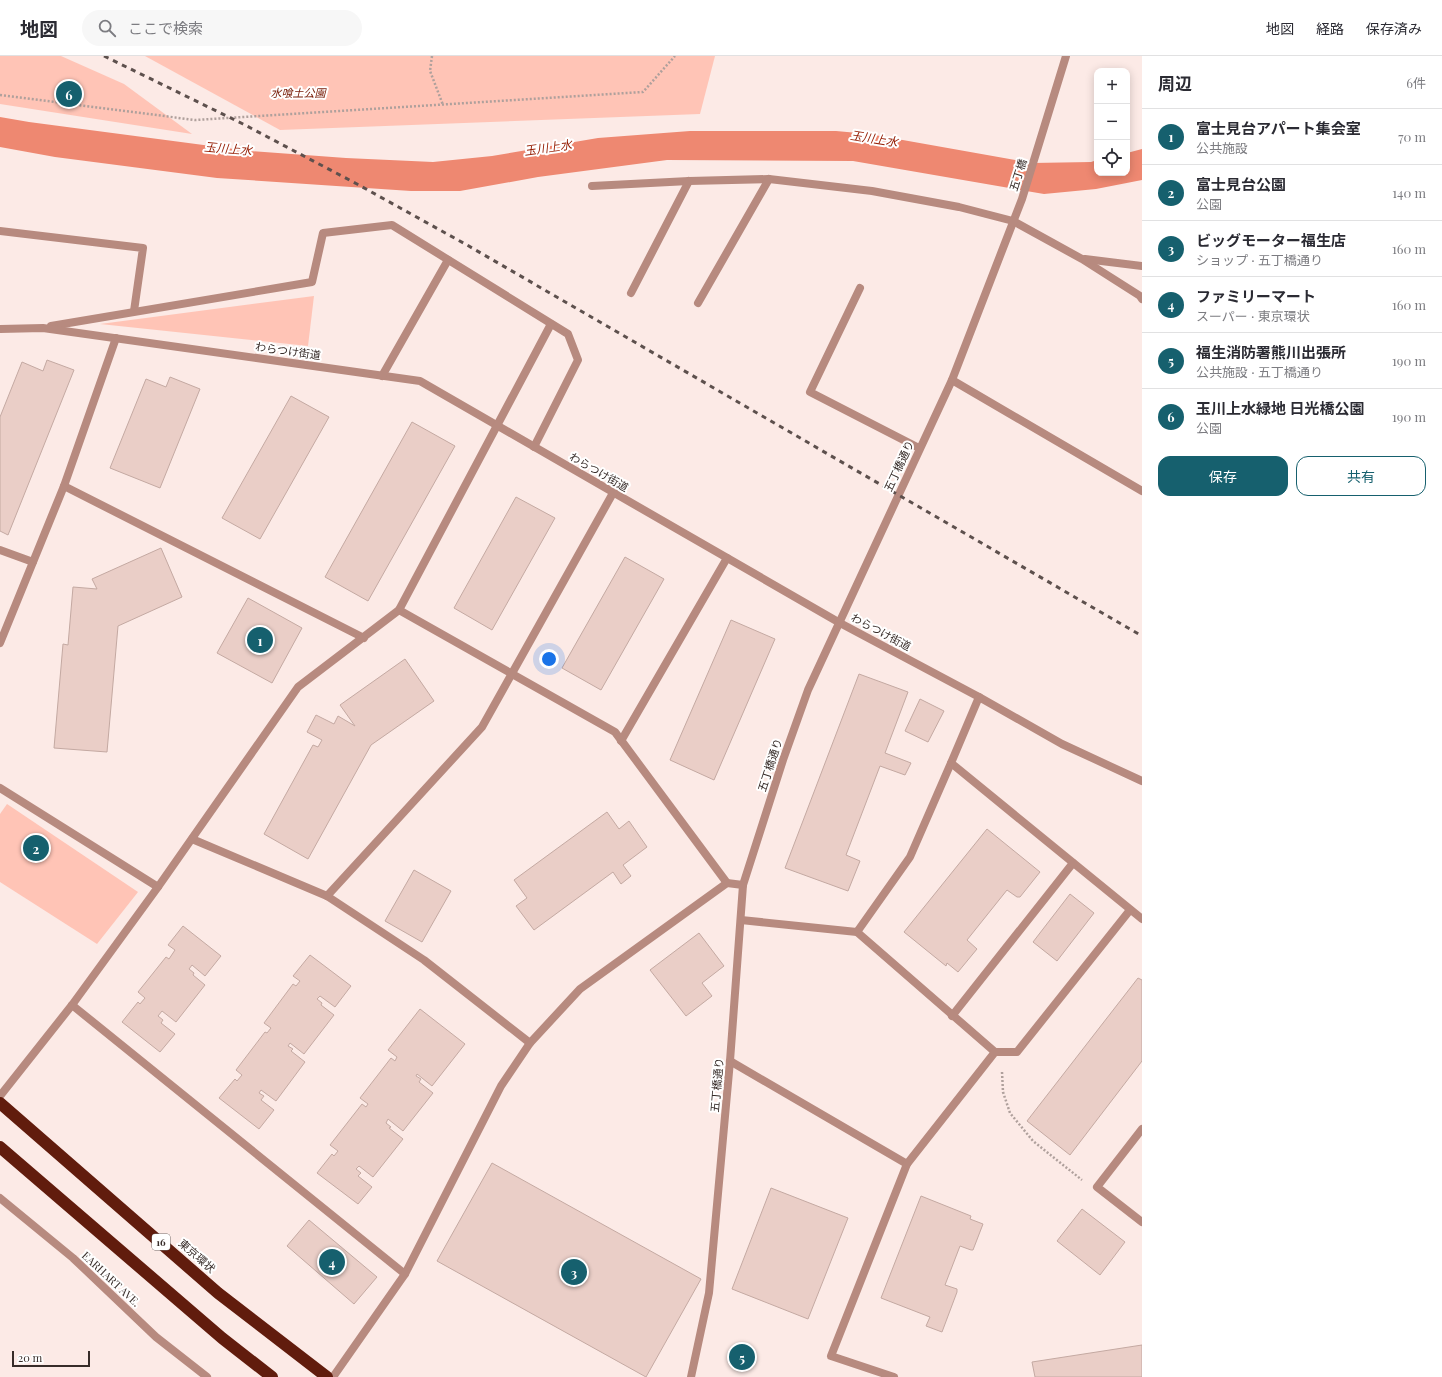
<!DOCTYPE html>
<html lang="ja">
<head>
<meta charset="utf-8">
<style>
	body { margin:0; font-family:"Playfair Display","Noto Sans JP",serif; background:#f7f7f7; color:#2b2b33 }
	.controls { position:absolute; right:12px; top:12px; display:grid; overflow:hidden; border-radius:8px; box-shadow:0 2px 10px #0003 }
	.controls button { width:36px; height:36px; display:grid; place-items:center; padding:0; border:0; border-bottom:1px solid #e1e1e2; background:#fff; color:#2b2b33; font:20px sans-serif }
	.scale { position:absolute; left:12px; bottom:10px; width:78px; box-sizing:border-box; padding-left:4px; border:2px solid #372c29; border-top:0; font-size:11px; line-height:14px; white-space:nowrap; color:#372c29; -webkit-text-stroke:3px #fff; paint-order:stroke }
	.you { position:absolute; left:549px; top:603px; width:14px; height:14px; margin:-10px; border:3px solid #fff; border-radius:50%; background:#1a73e8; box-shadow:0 0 0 6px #1a73e833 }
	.badge { display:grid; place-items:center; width:26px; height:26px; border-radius:50%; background:#16606e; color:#fff; font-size:13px; font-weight:700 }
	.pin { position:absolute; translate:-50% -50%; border:2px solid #fff; box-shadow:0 1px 4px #0006 }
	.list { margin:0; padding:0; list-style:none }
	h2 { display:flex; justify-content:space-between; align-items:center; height:52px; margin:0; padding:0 16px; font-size:17px }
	h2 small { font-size:13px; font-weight:400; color:#7c7c81 }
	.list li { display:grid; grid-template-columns:26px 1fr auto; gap:12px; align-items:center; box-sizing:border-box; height:56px; padding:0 16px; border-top:1px solid #e1e1e2 }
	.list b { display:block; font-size:15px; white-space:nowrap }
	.list p { margin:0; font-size:13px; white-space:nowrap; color:#7c7c81 }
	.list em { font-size:13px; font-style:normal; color:#7c7c81 }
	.actions { display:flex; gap:8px; padding:12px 16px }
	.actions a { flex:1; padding:9px 0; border:1px solid #16606e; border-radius:12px; text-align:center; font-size:14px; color:#16606e }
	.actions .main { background:#16606e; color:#fff }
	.icon { flex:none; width:22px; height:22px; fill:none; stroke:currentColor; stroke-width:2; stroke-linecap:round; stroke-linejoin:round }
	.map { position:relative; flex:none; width:1142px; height:1321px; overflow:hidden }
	header { display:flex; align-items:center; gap:24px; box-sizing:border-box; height:56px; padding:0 20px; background:#fff; border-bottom:1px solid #e1e1e2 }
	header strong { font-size:19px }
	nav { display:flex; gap:22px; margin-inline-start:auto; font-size:14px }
	.search { width:280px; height:36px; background:#f7f7f7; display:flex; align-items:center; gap:10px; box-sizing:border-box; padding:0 14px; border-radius:22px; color:#7c7c81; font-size:15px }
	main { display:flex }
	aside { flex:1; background:#fff }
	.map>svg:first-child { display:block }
	.green { fill:#ffc4b6 }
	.water { fill:#ee8871 }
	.building { fill:#eacec7; stroke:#c4a9a2 }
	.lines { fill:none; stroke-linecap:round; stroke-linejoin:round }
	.path { stroke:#afa09c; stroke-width:2.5; stroke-dasharray:2 2; stroke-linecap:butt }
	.lane { stroke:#b78a7f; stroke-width:8 }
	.street { stroke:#b78a7f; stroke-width:8 }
	.highway { stroke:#611c0d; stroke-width:12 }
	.rail { stroke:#5d504d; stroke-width:3; stroke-dasharray:5 5; stroke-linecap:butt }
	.labels { text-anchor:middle; stroke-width:4; stroke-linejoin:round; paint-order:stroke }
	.shield { fill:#fff; stroke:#736b69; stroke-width:1 }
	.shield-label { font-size:10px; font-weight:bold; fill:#372c29 }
	.park-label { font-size:11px; font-style:italic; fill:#7a200c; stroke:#fff }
	.street-label { font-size:11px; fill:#372c29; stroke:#fff }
	.water-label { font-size:12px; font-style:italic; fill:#941b00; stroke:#fff }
</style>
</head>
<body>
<header>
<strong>地図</strong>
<div class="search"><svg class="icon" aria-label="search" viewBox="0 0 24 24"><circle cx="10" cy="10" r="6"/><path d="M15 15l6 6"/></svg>ここで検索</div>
<nav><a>地図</a><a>経路</a><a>保存済み</a></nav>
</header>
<main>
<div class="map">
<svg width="1142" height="1321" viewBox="0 0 1142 1321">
	<rect width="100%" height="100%" fill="#fceae6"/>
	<g class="green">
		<path d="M0,0H61L124,28L192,78L0,48Z"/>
		<path d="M145,0H715L700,58L280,74Z"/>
		<path d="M314,240L308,290L100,268Z"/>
		<path d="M7,748L138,836L97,888L0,826V758Z"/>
	</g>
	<path class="water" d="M0,61L29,66L249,95L346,102L433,106L492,100L598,82L690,75H836L869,78L1032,107L1091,106L1097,104V117H1127V97L1142,93V124L1096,133L1044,138L853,105L667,104L538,121L460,135H411L217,122L55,101L0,91Z"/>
	<g class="building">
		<path d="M47,304L74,314L8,479L0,475V361L22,306L43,315Z"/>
		<path d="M170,321L200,333L160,432L110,412L146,323L166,331Z"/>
		<path d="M291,340L329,361L260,483L222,462Z"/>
		<path d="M412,366L455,390L368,545L325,521Z"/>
		<path d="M516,441L555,462L492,574L454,552Z"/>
		<path d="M161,492L182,541L118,570L107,696L54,692L63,588L68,589L73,531L97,533L92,523Z"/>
		<path d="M625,501L664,523L601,634L562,612Z"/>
		<path d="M248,542L302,572L272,627L217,597Z"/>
		<path d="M731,564L775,583L714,724L670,704Z"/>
		<path d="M405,603L434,645L371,689L308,803L264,778L313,689L318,691L322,684L307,676L316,659L334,668L338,660L355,670L340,649Z"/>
		<path d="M859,618L908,636L885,697L911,707L905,719L880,710L846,799L860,805L848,835L785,812Z"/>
		<path d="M920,643L944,655L928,686L905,675Z"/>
		<path d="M607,756L619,773L629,765L647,791L623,809L631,820L621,828L613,816L534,874L516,850L527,842L514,824Z"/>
		<path d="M987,773L1040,816L1020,841H1017L1007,834L967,884L977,893L958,916L947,907L946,910L904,876Z"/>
		<path d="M414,814L451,835L422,886L385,865Z"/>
		<path d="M1070,838L1094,857L1057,905L1033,886Z"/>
		<path d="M183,870L221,900L205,920L192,909L189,913L194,917L193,919L205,929L176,966L162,955L158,960L163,964L161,967L175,978L160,996L122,966L138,946L140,948L145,942L138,936L166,901L169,903L175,894L168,889Z"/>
		<path d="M699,877L724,910L702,927L712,940L686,960L650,914Z"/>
		<path d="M310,899L351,930L335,951L320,940L317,943L322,947L321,949L334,959L304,998L290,987L288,990L293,993L291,995L305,1006L276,1045L261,1034L259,1037L264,1040L261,1044L274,1054L259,1073L219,1042L235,1023L237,1025L242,1019L236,1014L265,976L267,977L271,972L264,967L293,928L296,930L300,925L293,920Z"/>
		<path d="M1138,922L1142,924V1005L1070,1099L1027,1065Z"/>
		<path d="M420,953L465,988L432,1030L417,1018L416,1020L421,1023L419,1026L433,1037L403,1075L388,1063L386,1067L391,1071L389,1072L403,1083L373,1121L359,1110L356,1113L361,1117L358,1120L372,1131L358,1148L317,1117L332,1098L334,1100L338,1095L330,1089L362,1048L366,1051L368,1048L360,1042L391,1002L395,1005L397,1001L388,994Z"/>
		<path d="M492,1107L701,1223L646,1321L437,1205Z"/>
		<path d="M771,1132L848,1162L808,1263L732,1233Z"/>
		<path d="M921,1140L971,1160L970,1163L983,1168L973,1194H971L960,1190L945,1229L957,1233V1236L942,1276L926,1270L930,1261L881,1242Z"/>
		<path d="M1082,1153L1125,1186L1100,1219L1057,1185Z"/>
		<path d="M309,1164L377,1221L354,1248L287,1190Z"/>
		<path d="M1142,1289V1321H1035L1032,1306Z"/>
	</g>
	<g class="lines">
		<g class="path">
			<path d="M432,0L430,15L443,49"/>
			<path d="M0,39L195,64L643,36L675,0"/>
			<path d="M1002,1016L1003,1036L1010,1057L1033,1085L1082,1124"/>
		</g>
		<g class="lane">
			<path d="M592,130L689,125L769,123L872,135L959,151L1013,165"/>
			<path d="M631,237L689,125"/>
			<path d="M698,247L769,123"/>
			<path d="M952,960L1073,807"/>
			<path d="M0,1142L73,1202L156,1281L207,1321"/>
		</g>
		<g class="street">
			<path d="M1013,165L1082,203L1140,240L1142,243"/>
			<path d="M0,175L143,192L134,255"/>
			<path d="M1085,203L1142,210"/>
			<path d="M860,232L810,336L919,392"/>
			<path d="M51,270L312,226L323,177L392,169L568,278L578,304L534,391"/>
			<path d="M0,273L43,272L420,325L840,567L979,641L1062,688L1142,725"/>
			<path d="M382,320L448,204"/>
			<path d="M952,324L1142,435"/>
			<path d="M64,430L364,582"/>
			<path d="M0,494L33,506"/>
			<path d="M399,554L615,676L727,827"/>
			<path d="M0,587L64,430L116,282"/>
			<path d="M979,641L951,707L1142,863"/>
			<path d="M621,685L727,502"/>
			<path d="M951,707L910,801L857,876L995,996"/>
			<path d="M0,732L158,831"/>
			<path d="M192,783L327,840L424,904L530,987"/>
			<path d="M327,840L482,671L613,437"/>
			<path d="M741,864L857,876"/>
			<path d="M72,949L405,1218"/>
			<path d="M730,1005L907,1108"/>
			<path d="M0,1040L72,949L158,831L298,631L399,554L551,268"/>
			<path d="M1142,1073L1097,1131L1142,1166"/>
			<path d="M333,1321L405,1218L501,1030L530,987L580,933L727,827L743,829"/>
			<path d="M691,1321L709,1237L730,1005L743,829L783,704L808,634L952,324L1022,143L1066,0"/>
			<path d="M894,1321L831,1300L907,1108L995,996H1017L1130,854"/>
		</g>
		<g class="highway">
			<path d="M0,1047L218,1237L327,1321"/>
			<path d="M0,1091L222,1282L272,1321"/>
		</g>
		<path class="rail" d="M104,0L243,68L357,128L467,189L1142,580"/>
	</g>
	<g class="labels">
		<rect class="shield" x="152" y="1178" width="18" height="16" rx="3"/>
		<g class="shield-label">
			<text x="161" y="1190">16</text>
		</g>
		<g class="park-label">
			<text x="298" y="41">水喰土公園</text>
		</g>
		<g class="street-label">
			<text transform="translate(1018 119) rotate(-72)" y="4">五丁橋</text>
			<text transform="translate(288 295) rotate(8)" y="4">わらつけ街道</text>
			<text transform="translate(899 410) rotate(-65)" y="4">五丁橋通り</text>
			<text transform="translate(599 416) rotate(30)" y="4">わらつけ街道</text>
			<text transform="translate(881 576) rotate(28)" y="4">わらつけ街道</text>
			<text transform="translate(770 709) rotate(-72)" y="4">五丁橋通り</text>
			<text transform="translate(717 1029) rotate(-85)" y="4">五丁橋通り</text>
			<text transform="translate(197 1200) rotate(41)" y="4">東京環状</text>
			<text transform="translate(111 1223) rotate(43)" y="4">EARHART AVE.</text>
		</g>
		<g class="water-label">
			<text transform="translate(874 83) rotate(9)" y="4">玉川上水</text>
			<text transform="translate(548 92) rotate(-8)" y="4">玉川上水</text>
			<text transform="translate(228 93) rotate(5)" y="4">玉川上水</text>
		</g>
	</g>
</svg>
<div class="controls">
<button>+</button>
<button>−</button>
<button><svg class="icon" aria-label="locate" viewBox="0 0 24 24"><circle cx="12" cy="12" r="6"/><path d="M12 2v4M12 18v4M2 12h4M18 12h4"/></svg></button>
</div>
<div class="scale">20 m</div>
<div class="you"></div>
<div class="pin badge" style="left:260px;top:584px">1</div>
<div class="pin badge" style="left:36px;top:792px">2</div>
<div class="pin badge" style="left:574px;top:1216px">3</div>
<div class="pin badge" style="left:332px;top:1206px">4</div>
<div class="pin badge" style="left:742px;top:1301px">5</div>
<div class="pin badge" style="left:69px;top:38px">6</div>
</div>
<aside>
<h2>周辺<small>6件</small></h2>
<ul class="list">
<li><span class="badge">1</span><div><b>富士見台アパート集会室</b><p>公共施設</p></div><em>70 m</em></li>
<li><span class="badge">2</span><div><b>富士見台公園</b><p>公園</p></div><em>140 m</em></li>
<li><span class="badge">3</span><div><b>ビッグモーター福生店</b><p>ショップ · 五丁橋通り</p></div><em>160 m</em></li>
<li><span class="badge">4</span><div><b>ファミリーマート</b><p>スーパー · 東京環状</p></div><em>160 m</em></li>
<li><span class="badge">5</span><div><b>福生消防署熊川出張所</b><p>公共施設 · 五丁橋通り</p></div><em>190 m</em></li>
<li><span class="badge">6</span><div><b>玉川上水緑地 日光橋公園</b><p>公園</p></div><em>190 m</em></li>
</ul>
<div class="actions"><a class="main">保存</a><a>共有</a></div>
</aside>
</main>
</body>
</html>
